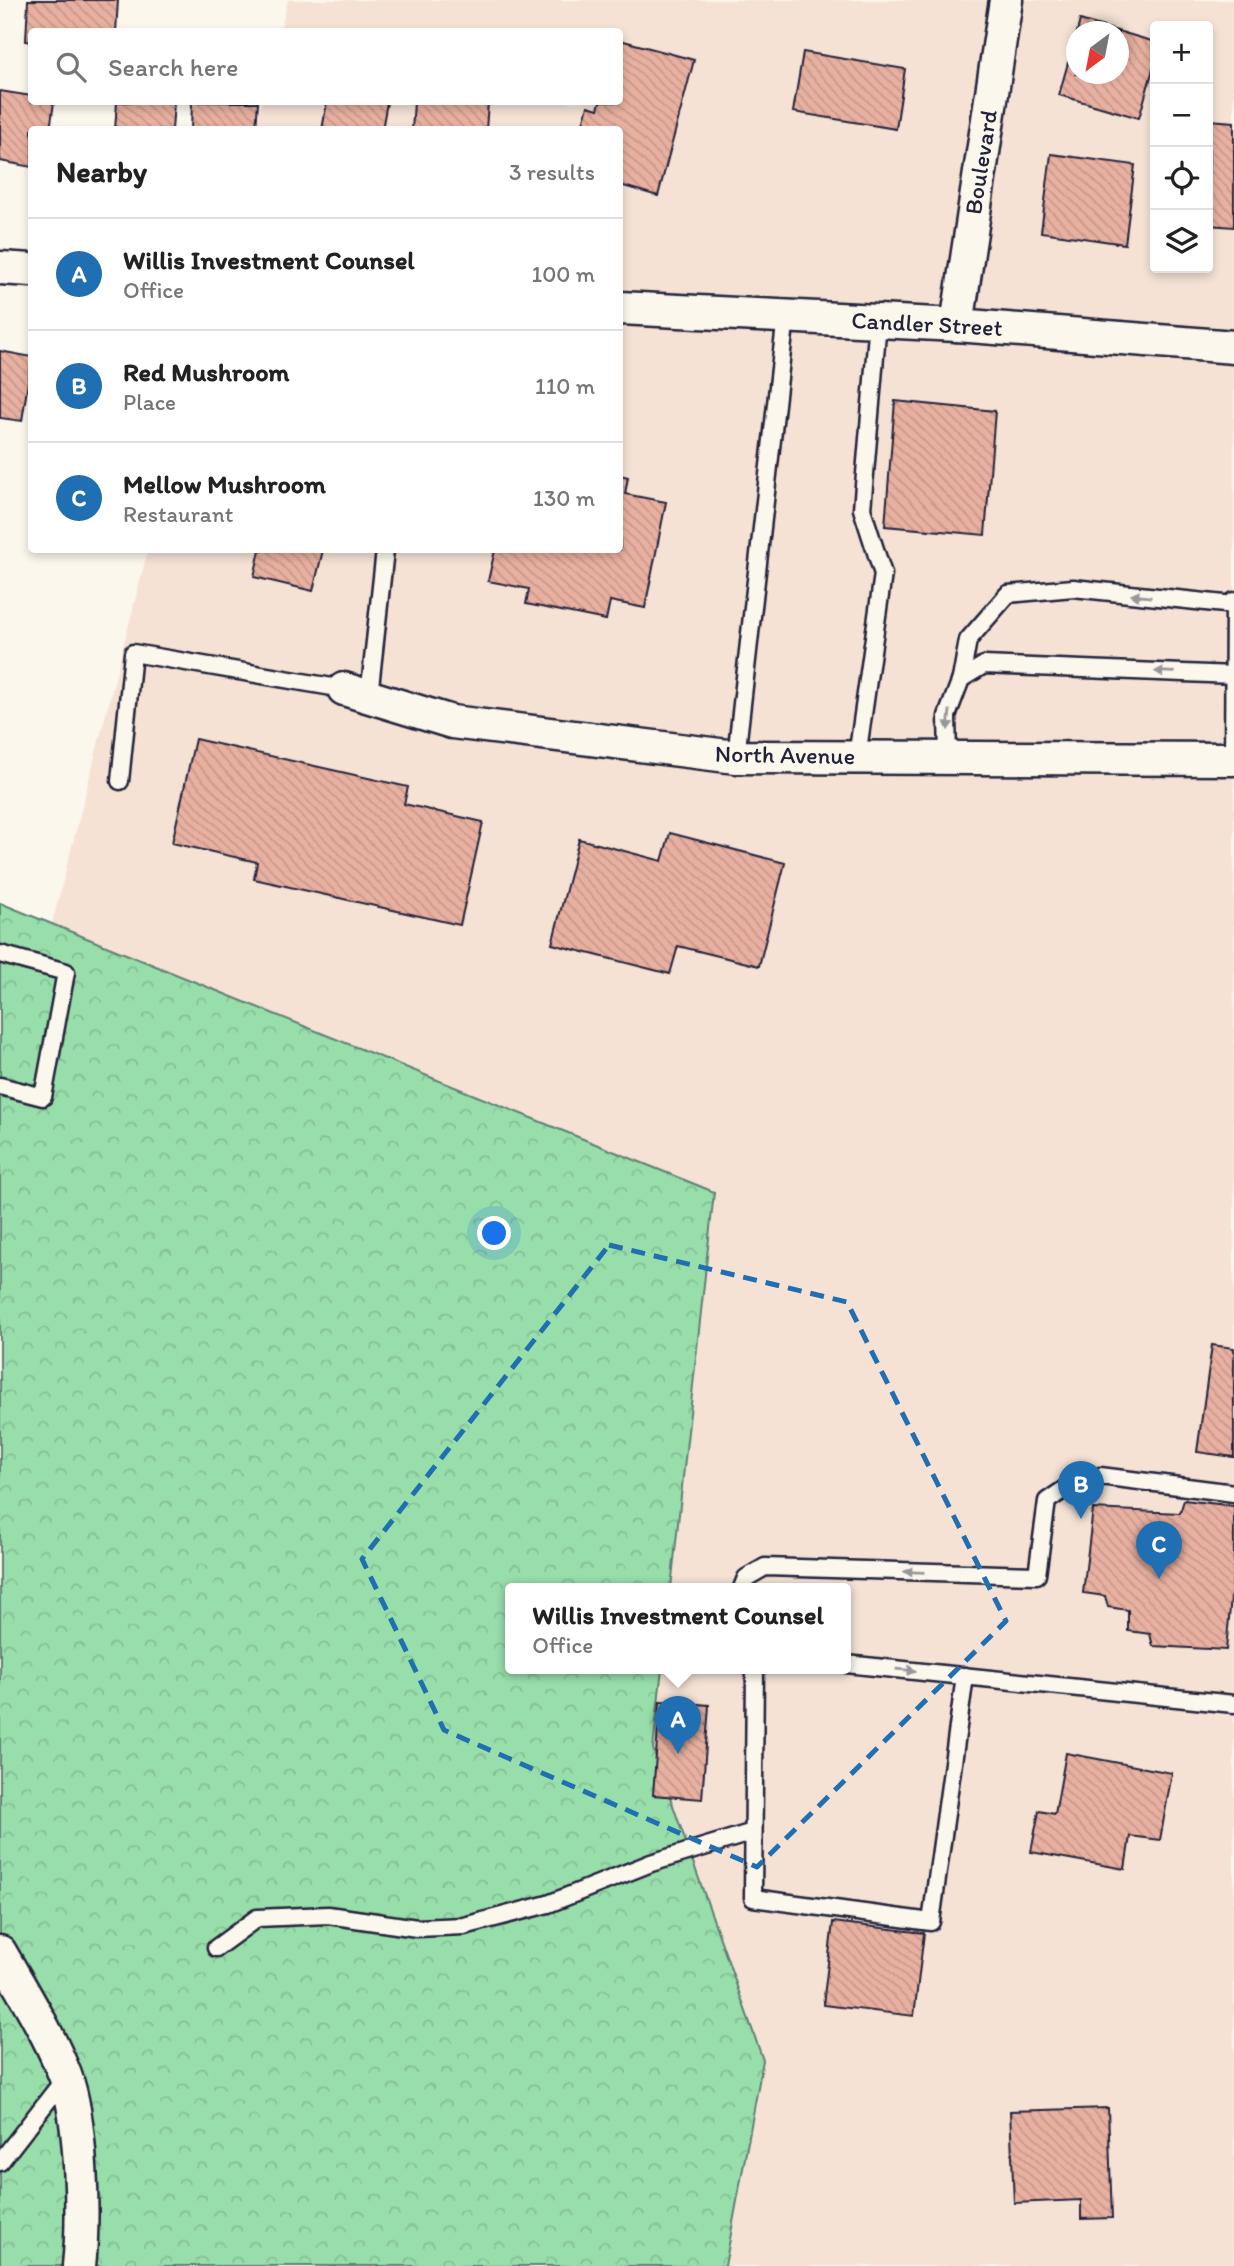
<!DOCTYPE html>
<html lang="en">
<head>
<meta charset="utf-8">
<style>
	body { margin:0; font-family:Itim,sans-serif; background:#f2f2f2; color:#222 }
	.controls { position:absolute; right:21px; top:21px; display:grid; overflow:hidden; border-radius:7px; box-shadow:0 4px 10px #0003 }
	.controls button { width:63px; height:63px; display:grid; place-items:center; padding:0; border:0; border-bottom:2px solid #e0e0e0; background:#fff; color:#222; font:35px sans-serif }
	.compass { position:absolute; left:1066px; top:21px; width:63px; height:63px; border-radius:50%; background:#fff; box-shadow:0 4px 10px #0003; rotate:212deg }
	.you { position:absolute; left:495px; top:1234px; width:24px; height:24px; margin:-18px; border:5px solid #fff; border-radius:50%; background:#1a73e8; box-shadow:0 0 0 10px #1a73e833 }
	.badge { display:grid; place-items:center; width:46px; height:46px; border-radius:50%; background:#1f6fb2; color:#fff; font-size:23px; font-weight:700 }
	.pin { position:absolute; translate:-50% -58px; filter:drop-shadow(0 2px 4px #0008) }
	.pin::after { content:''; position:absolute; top:37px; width:24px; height:21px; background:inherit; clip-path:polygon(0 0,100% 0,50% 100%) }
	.popup { position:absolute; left:505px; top:1583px; width:346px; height:91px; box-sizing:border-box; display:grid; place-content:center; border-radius:7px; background:#fff; filter:drop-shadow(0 2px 5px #0005); font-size:23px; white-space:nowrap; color:#767676 }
	.popup b { font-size:26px; color:#222 }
	.popup::after { content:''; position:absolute; left:50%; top:100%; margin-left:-14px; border:14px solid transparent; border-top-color:#fff }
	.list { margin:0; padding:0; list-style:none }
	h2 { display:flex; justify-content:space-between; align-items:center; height:91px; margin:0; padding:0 28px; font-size:30px }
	h2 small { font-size:23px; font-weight:400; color:#767676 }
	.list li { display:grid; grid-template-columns:46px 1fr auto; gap:21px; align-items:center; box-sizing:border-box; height:112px; padding:0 28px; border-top:2px solid #e0e0e0 }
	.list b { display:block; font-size:26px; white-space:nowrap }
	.list p { margin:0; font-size:23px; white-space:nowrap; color:#767676 }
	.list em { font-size:23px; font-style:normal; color:#767676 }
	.icon { flex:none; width:38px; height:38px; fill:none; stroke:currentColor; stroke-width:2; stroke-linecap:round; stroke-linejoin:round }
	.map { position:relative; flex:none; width:1234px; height:2266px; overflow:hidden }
	.search { position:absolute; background:#fff; box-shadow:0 4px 10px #0003; left:28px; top:28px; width:595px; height:77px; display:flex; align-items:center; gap:18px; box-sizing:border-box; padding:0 24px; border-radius:7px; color:#767676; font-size:26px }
	.panel { position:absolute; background:#fff; box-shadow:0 4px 10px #0003; left:28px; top:126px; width:595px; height:427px; border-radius:7px }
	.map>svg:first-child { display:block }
	.built { fill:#f5e2d5; fill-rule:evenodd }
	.park { fill:url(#park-crowns); stroke:#5d8073; stroke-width:2 }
	.building { fill:url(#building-back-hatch); stroke:#22223b; stroke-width:2 }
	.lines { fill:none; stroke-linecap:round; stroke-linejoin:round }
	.lane-casing { stroke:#22223b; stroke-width:21 }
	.street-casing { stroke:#22223b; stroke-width:37 }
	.lane { stroke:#fbf7ec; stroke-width:16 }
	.street { stroke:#fbf7ec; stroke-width:32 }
	.oneway { fill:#99979c }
	.marked { fill:none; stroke:#1f6fb2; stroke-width:5; stroke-dasharray:14 9; stroke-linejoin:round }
	.labels { text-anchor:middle; stroke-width:6; stroke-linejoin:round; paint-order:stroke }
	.street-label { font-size:24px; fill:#22223b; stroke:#fbf7ec }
</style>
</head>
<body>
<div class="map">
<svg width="1234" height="2266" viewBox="0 0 1234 2266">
	<defs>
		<pattern id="park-crowns" width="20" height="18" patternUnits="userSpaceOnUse" patternTransform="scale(1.75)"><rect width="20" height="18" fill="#98deab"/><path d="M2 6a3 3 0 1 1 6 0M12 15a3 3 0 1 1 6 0" fill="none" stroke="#83be94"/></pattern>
		<pattern id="building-back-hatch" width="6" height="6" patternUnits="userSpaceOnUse" patternTransform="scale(1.75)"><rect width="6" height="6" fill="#e8b0a0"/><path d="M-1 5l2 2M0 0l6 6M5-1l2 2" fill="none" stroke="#c7978b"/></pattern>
	</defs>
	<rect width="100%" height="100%" fill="#fbf7ec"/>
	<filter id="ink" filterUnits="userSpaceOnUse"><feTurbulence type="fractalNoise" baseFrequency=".0143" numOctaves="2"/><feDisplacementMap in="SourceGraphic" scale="14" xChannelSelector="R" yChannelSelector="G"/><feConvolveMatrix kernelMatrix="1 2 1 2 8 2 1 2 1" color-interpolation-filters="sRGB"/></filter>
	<g filter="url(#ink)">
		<path class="built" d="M288,0H1234V2266H725L763,2060L653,1749L662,1668H846V1588H671L714,1192L52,924L148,550H620V130L255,129L262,102H620V32L280,31ZM1155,26H1208V268H1155ZM1076,32H1118V74H1076Z"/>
		<path class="park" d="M0,903L714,1192L671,1588H510V1668H662L653,1749L763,2060L725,2266H0Z"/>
		<g class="building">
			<path d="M28,0H118L116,32H32V42L26,41Z"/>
			<path d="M1080,20L1155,42V62L1139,118L1059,95L1076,34V74H1118V32H1077Z"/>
			<path d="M620,40L694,60L658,196L620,185V130H581L588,106L598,109L600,102H620Z"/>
			<path d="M803,52L905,69L896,129L793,112Z"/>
			<path d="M0,91L32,96V102H54L50,130H32V167L0,161Z"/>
			<path d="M117,102H174L172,130H115Z"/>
			<path d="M192,102H258L256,130H191Z"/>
			<path d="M327,102H387L382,130H322Z"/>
			<path d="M414,102H488L486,130H412Z"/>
			<path d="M1209,120L1234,122V227L1208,225Z"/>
			<path d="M1051,154L1135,165L1125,244L1041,232Z"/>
			<path d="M0,351L32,357L22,421L0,418Z"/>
			<path d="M895,401L995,411L985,535L885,526Z"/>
			<path d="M620,475L628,477L625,494L666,502L645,608L610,601L606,620L526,604L529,589L488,581L495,550H620Z"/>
			<path d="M260,550H323L313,591L254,577Z"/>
			<path d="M195,739L408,787L404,804L483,822L460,925L254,879L257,862L172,843Z"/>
			<path d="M670,833L785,863L759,966L678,946L670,974L552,944L579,839L662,861Z"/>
			<path d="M1212,1345L1234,1348V1457L1197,1452Z"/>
			<path d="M1184,1500L1234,1506V1566L1226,1650L1153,1646L1150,1634L1128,1631V1610L1108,1607L1105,1596L1083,1593L1093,1509L1180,1513Z"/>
			<path d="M660,1701L709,1705L702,1799L653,1795Z"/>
			<path d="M1066,1753L1172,1773L1160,1840L1130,1836L1125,1869L1031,1852L1039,1811L1055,1814Z"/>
			<path d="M833,1922L924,1933L914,2016L823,2005Z"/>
			<path d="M1108,2108L1112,2218L1081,2219V2200L1014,2203L1010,2111Z"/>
		</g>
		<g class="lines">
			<defs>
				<g id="lane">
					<path d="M961,679L968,640L1008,594L1073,588L1234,605"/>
					<path d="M369,696L385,550"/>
					<path d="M736,757L786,316"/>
					<path d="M857,757L883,574L862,509L878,321"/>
					<path d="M948,757L947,716L961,679L984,665L1234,675"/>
					<path d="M1233,759L1234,601"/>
					<path d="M120,781L133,653L344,689"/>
					<path d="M0,954L66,972L43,1097L0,1086"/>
					<path d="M742,1588L746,1578L765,1567L1037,1575L1047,1501L1072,1484L1100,1476L1234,1493"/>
					<path d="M846,1664L1234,1704"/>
					<path d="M755,1668L753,1898L931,1922L965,1676"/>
					<path d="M216,1948L257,1918L328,1915L417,1928L464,1926L548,1904L651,1863L753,1832"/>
					<path d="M0,2162L66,2077"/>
				</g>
				<g id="street">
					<path d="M0,268L32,270"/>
					<path d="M620,308L957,325L1234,347"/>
					<path d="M957,325L1006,0"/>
					<path d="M344,689L452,722L736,757L1234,759"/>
					<path d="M0,1952C23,1992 48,2032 65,2075C82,2119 84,2219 79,2266"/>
				</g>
			</defs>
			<use href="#lane" class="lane-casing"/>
			<use href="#street" class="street-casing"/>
			<use href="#lane" class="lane"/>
			<use href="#street" class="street"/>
		</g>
		<defs><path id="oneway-solid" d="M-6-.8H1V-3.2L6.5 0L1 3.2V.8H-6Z" transform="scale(1.75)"/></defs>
		<g class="oneway">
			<use href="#oneway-solid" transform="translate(1141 596) rotate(-174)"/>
			<use href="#oneway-solid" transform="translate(1165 672) rotate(-178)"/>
			<use href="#oneway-solid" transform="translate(949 720) rotate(96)"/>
			<use href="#oneway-solid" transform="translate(914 1572) rotate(-178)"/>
			<use href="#oneway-solid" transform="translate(906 1670) rotate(5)"/>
		</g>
	</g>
	<path class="marked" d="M609,1245L847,1302L1006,1621L757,1867L444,1730L362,1559Z"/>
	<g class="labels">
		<g class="street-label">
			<text transform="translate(981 162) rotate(-81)" y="8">Boulevard</text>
			<text transform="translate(927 324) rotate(3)" y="8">Candler Street</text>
			<text transform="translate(785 755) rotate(1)" y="8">North Avenue</text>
		</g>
	</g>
</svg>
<div class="controls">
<button>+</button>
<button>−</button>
<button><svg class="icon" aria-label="locate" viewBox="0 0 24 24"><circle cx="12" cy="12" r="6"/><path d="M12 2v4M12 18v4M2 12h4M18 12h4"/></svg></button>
<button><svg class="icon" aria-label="layers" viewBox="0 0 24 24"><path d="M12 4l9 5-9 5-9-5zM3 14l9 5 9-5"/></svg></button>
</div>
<svg class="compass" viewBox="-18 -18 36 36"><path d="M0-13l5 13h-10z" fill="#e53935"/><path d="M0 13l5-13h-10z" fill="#767676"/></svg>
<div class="you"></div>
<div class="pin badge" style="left:678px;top:1754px">A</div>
<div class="popup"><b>Willis Investment Counsel</b>Office</div>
<div class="pin badge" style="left:1081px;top:1519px">B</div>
<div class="pin badge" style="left:1159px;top:1579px">C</div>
<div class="search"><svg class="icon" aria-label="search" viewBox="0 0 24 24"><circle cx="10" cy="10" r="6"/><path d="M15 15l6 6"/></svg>Search here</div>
<section class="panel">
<h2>Nearby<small>3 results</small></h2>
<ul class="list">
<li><span class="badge">A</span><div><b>Willis Investment Counsel</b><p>Office</p></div><em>100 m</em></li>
<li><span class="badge">B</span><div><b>Red Mushroom</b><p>Place</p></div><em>110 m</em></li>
<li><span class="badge">C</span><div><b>Mellow Mushroom</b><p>Restaurant</p></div><em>130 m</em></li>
</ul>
</section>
</div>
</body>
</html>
